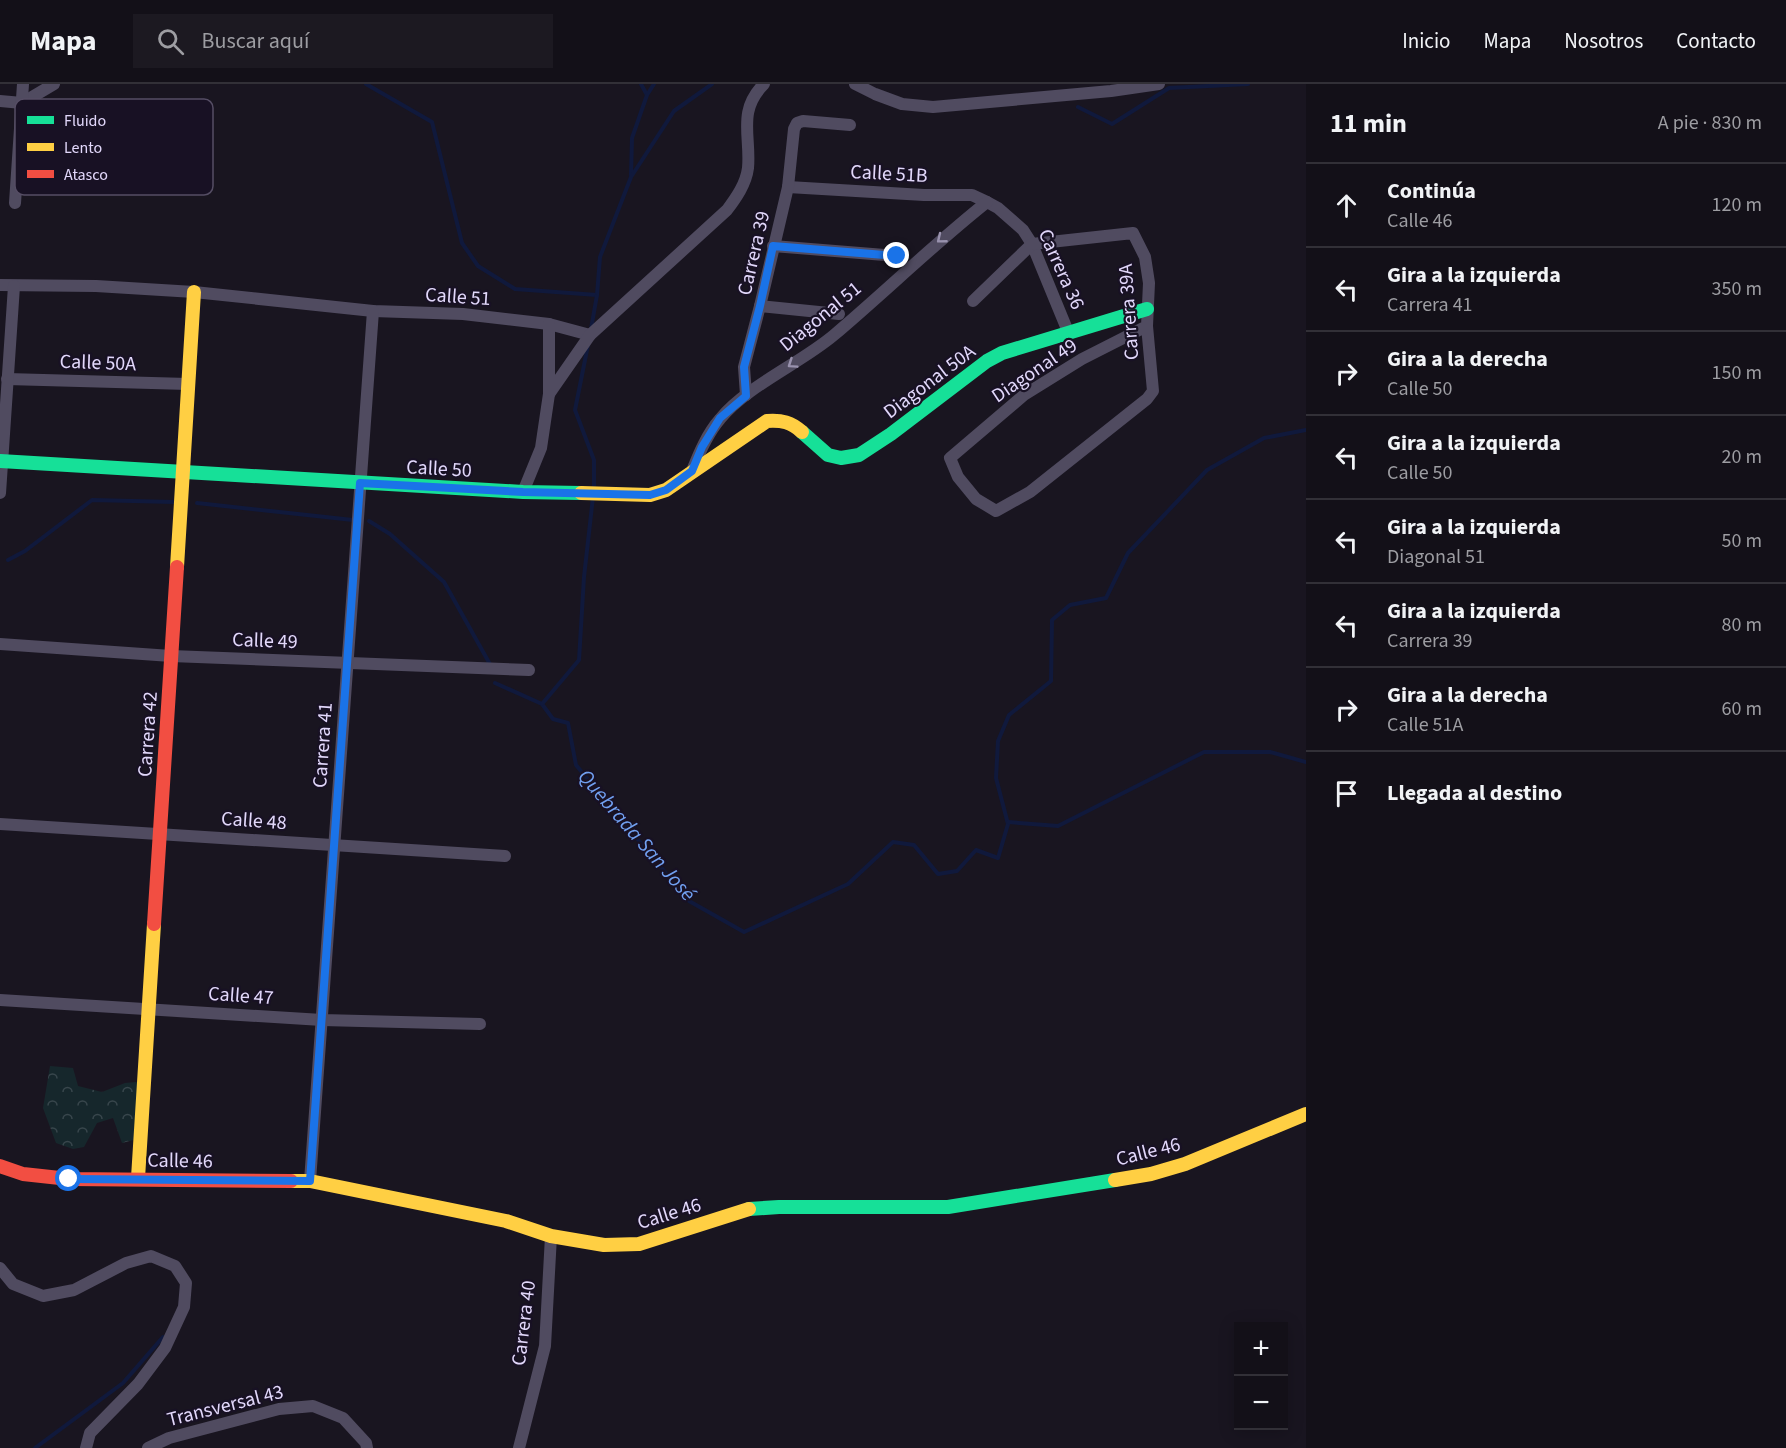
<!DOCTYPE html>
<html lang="es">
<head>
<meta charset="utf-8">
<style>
	body { margin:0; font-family:"Source Sans 3",sans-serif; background:#1c1921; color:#f1f3f6 }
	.controls { position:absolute; right:18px; bottom:18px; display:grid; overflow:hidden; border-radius:0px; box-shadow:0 3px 15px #0003 }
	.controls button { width:54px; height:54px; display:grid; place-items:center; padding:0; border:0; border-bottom:2px solid #323037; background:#131018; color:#f1f3f6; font:30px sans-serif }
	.stop { position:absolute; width:18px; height:18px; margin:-14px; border:4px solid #1a73e8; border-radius:50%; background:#fff }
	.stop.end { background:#1a73e8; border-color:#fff; box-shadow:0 2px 6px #0008 }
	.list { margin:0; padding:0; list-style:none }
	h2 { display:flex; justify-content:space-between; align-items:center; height:78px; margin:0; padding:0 24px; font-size:26px }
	h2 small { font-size:20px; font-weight:400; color:#9d9da2 }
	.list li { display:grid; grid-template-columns:39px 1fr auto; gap:18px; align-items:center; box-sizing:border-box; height:84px; padding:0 24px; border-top:2px solid #323037 }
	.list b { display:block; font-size:22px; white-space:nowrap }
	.list p { margin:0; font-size:20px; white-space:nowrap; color:#9d9da2 }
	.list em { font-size:20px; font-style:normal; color:#9d9da2 }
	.icon { flex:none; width:33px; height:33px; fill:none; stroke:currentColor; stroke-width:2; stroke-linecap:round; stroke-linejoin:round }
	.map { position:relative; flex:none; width:1306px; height:1364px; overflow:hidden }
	header { display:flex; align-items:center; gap:36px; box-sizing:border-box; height:84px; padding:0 30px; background:#131018; border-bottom:2px solid #323037 }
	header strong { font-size:28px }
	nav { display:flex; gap:33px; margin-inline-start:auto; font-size:21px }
	.search { width:420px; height:54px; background:#1c1921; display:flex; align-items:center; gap:15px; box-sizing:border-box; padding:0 21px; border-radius:0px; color:#9d9da2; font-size:22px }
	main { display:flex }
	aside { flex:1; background:#131018 }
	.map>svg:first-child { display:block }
	.forest { fill:url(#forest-crowns) }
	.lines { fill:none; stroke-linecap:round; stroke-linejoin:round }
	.stream { stroke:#10193c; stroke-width:4 }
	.street { stroke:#504b60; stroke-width:12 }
	.fast { stroke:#16e098; stroke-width:14 }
	.slow { stroke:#ffcf43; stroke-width:14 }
	.jam { stroke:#f24e42; stroke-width:14 }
	.oneway { stroke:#9992ae }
	.route { stroke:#1a73e8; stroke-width:8 }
	.labels { text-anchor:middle; stroke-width:4.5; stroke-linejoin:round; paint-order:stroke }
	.street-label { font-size:20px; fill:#e2d8fb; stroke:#181124 }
	.water-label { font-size:21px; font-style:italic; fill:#71a0f1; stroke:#181124 }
	.key { fill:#181124; stroke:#554d64; stroke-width:1.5 }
	.key-label { font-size:16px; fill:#e2d8fb }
</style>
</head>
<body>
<header>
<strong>Mapa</strong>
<div class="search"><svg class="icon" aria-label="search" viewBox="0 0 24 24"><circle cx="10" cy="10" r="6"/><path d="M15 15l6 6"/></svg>Buscar aquí</div>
<nav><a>Inicio</a><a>Mapa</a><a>Nosotros</a><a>Contacto</a></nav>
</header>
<main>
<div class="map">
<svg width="1306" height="1364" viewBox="0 0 1306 1364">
	<defs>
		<pattern id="forest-crowns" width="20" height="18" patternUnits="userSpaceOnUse" patternTransform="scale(1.5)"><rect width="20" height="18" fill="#16272c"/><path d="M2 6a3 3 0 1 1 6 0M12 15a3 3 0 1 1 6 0" fill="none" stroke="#38464c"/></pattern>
	</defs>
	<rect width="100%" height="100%" fill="#191520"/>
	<path class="forest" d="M50,982L73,984L78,1002L102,1008L125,999L147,997L141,1054L122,1059L113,1034L97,1039L84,1063L73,1065L56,1059L43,1024Z"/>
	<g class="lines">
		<g class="stream">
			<path d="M366,0L432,38L462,159L478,182L515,205L597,211"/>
			<path d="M641,0L647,11"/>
			<path d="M1078,23L1112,40L1169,4L1248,0"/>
			<path d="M631,92L632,54L647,11L654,0"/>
			<path d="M591,245L597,211L600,173L631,93L674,27L712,0"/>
			<path d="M588,261L575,326L594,376V405"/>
			<path d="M197,419L353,436"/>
			<path d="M369,437L390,450L444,498L491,582"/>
			<path d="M8,476L25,467L92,416L174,418"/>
			<path d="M495,599L542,620L553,635L568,639L576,681L689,817L744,848L848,800L893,758L914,761L938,790L957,787L976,766L998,774L1008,740L996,694L998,657L1009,631L1051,597L1052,536L1070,521L1106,514L1128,469L1207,386L1264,354L1306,346"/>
			<path d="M542,620L579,576L584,493L593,413"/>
			<path d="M1008,738L1058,742L1204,668H1270L1306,678"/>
			<path d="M35,1364L123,1299L163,1253"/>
		</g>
		<g class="street">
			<path d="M855,0L875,10L902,20L933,23L1111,7L1159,0"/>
			<path d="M0,17L22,19L54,0"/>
			<path d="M788,103L924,111H972L987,118L998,124L1023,146L1032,160L1069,250"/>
			<path d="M15,119L23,0"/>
			<path d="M773,162L897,172"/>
			<path d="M0,201L96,202L194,208L373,227L463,230L549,240L590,251"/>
			<path d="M973,217L1032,160L1133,149L1145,173L1149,199L1147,242L1153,307L1147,315L1030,408L996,427L976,415L958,393L950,374L1024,311L1082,275L1147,242"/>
			<path d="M760,222L839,230"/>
			<path d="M7,295L188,300"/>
			<path d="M549,310L590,251L727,126C736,114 746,100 748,84C751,52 737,27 764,0"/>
			<path d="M746,311L744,283L760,222L788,103L794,45L797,39L803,37L850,41"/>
			<path d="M692,387C699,369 707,350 720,335C747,302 801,279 834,251C886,207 934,160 987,118"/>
			<path d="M523,408L541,364L549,310V240"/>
			<path d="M0,409L14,202"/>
			<path d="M0,560L171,572L529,586"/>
			<path d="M0,740L505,772"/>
			<path d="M0,916L322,936L480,940"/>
			<path d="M310,1097L373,227"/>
			<path d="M0,1184L13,1200L43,1212L74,1206L126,1179L151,1172L175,1182L186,1199L184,1223L165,1264L138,1300L90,1349L86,1364"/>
			<path d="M148,1364L169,1354L279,1325L313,1322L343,1334L366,1359L367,1364"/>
			<path d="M519,1364L545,1262L551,1152"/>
		</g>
		<g class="fast">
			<path d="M802,348L828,371L841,374L859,371L891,350L987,277L1002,269L1147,225"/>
			<path d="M0,377L523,408L581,409"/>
			<path d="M749,1125L779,1123H948L1115,1096"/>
		</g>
		<g class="slow">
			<path d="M581,409L650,411L666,406L767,337C782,336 791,338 802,348"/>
			<path d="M177,483L194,208"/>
			<path d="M138,1094L154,840"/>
			<path d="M1115,1096L1151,1090L1185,1080L1306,1030"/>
			<path d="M291,1097H310L506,1137L551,1152L604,1161L639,1160L749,1125"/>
		</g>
		<g class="jam">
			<path d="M154,840L177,483"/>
			<path d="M0,1082L23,1090L69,1095L291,1097"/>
		</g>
	</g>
	<defs><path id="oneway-chevron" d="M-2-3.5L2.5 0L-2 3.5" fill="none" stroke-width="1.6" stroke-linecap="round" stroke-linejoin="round" transform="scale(1.5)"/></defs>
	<g class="oneway">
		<use href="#oneway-chevron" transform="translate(941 155) rotate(141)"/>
		<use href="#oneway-chevron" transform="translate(792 280) rotate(146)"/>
	</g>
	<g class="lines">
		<path class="route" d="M69,1095L310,1097L360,399L523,408L650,411L666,406L692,387L702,363L720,334L746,312L744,283L760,222L773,162L897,172"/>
	</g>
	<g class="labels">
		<g class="street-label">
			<text transform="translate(889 89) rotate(3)" y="7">Calle 51B</text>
			<text transform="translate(753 169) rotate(-77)" y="7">Carrera 39</text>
			<text transform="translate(1062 185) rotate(66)" y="7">Carrera 36</text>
			<text transform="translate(458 212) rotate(4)" y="7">Calle 51</text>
			<text transform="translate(1128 228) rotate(-94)" y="7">Carrera 39A</text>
			<text transform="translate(820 232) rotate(-39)" y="7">Diagonal 51</text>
			<text transform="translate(98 278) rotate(2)" y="7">Calle 50A</text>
			<text transform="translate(1034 286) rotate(-34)" y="7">Diagonal 49</text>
			<text transform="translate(929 297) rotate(-37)" y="7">Diagonal 50A</text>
			<text transform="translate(439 384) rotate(3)" y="7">Calle 50</text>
			<text transform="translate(265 556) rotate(2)" y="7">Calle 49</text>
			<text transform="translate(147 650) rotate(-86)" y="7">Carrera 42</text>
			<text transform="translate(322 661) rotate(-86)" y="7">Carrera 41</text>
			<text transform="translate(254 736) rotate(4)" y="7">Calle 48</text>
			<text transform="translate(241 911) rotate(4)" y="7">Calle 47</text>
			<text transform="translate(1148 1067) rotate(-14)" y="7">Calle 46</text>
			<text transform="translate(180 1076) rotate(1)" y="7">Calle 46</text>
			<text transform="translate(669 1129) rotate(-17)" y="7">Calle 46</text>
			<text transform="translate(523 1239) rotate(-83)" y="7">Carrera 40</text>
			<text transform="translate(225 1321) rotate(-14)" y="7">Transversal 43</text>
		</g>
		<g class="water-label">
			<text transform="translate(637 751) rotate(49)" y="7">Quebrada San José</text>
		</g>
	</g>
	<rect x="15" y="15" width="198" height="96" rx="9" class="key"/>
	<rect x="27" y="32" width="27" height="8" fill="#16e098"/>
	<rect x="27" y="59" width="27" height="8" fill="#ffcf43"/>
	<rect x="27" y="86" width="27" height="8" fill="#f24e42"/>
	<g class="key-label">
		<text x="64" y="42">Fluido</text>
		<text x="64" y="69">Lento</text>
		<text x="64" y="96">Atasco</text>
	</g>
</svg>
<div class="controls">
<button>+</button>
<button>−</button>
</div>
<div class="stop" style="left:69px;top:1095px"></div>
<div class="stop end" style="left:897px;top:172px"></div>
</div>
<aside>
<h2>11 min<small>A pie · 830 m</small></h2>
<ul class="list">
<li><svg class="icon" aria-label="ahead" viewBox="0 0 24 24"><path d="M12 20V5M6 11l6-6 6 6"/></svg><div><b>Continúa</b><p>Calle 46</p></div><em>120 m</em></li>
<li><svg class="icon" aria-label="left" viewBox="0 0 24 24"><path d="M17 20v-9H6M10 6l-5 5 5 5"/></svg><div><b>Gira a la izquierda</b><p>Carrera 41</p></div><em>350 m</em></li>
<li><svg class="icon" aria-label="right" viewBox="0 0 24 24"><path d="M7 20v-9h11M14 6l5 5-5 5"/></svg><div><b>Gira a la derecha</b><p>Calle 50</p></div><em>150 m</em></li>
<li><svg class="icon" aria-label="left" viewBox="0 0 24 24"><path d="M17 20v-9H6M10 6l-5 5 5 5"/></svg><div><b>Gira a la izquierda</b><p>Calle 50</p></div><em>20 m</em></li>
<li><svg class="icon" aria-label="left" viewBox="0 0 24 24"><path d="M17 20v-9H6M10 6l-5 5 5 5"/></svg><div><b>Gira a la izquierda</b><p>Diagonal 51</p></div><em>50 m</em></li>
<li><svg class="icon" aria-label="left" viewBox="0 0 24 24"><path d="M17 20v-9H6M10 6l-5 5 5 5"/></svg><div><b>Gira a la izquierda</b><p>Carrera 39</p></div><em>80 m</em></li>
<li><svg class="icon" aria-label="right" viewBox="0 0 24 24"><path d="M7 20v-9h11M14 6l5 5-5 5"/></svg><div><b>Gira a la derecha</b><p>Calle 51A</p></div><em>60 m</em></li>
<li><svg class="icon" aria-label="arrive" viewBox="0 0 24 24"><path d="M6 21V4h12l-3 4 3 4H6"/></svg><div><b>Llegada al destino</b></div></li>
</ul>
</aside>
</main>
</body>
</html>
